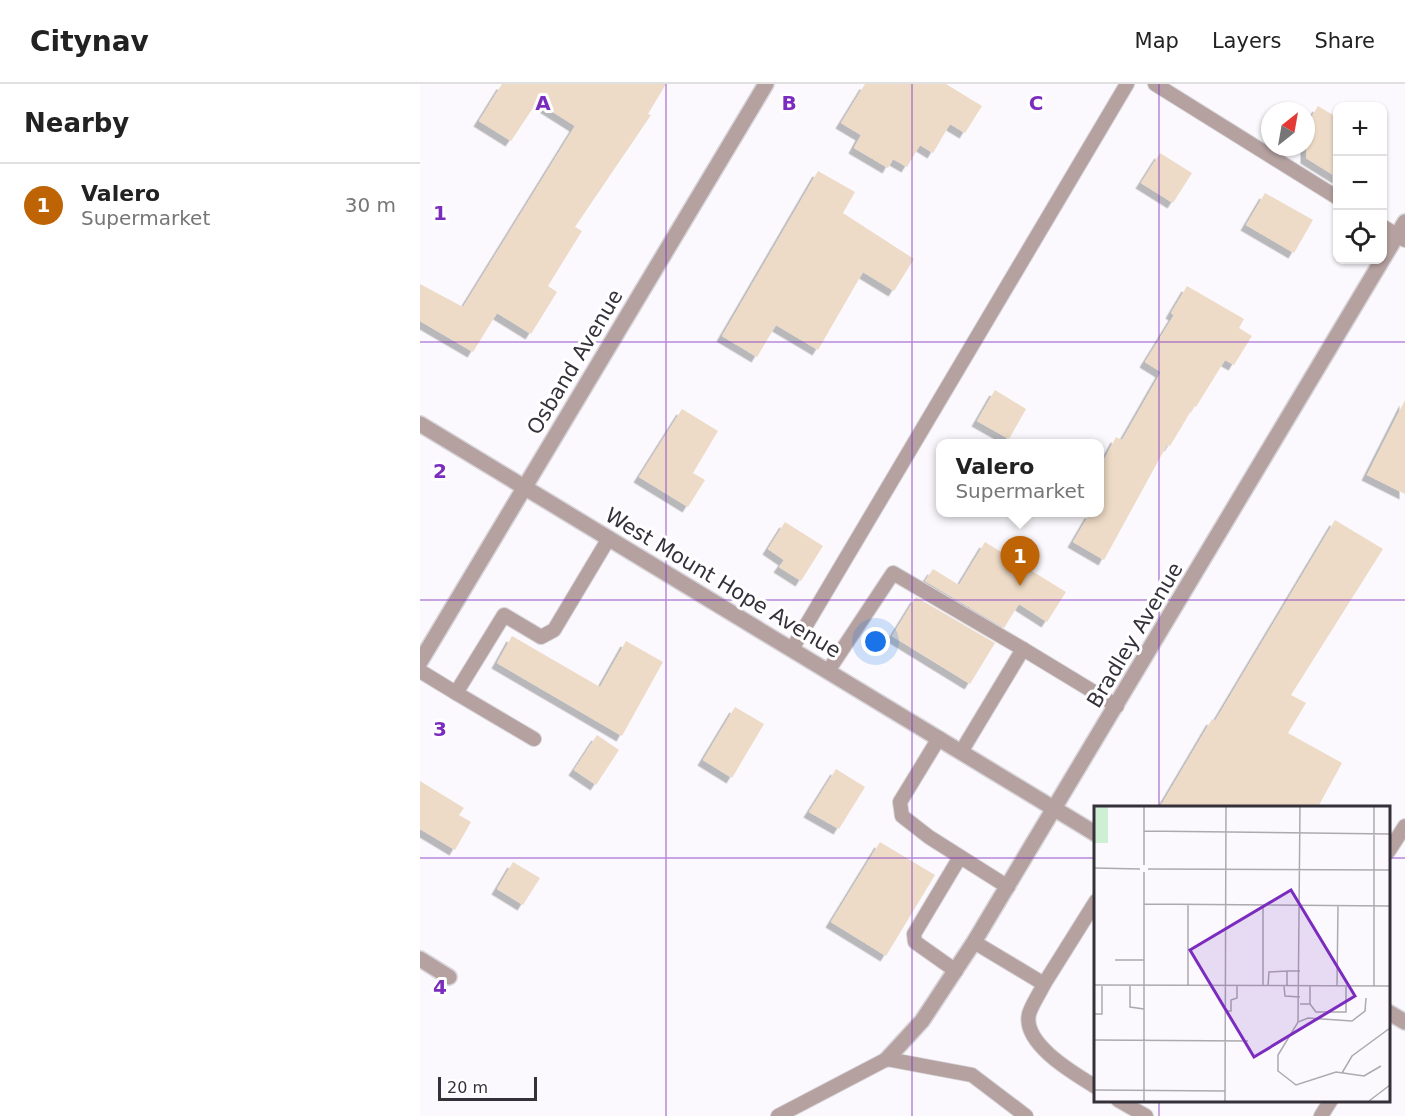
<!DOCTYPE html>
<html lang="en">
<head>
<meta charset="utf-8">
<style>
	body { margin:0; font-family:"DejaVu Sans",sans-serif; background:#f2f2f2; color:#222 }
	.controls { position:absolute; right:18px; top:18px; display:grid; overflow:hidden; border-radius:12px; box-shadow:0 2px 4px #0004 }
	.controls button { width:54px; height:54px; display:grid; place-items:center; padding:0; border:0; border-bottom:2px solid #e0e0e0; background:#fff; color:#222; font:30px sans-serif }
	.compass { position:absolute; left:841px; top:18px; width:54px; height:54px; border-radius:50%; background:#fff; box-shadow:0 2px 4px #0004; rotate:31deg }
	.scale { position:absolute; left:18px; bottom:15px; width:99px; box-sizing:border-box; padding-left:6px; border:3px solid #35313a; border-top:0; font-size:16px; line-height:21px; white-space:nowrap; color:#35313a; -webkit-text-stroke:4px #fff; paint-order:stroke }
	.you { position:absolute; left:456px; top:558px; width:21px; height:21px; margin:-15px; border:4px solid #fff; border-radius:50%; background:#1a73e8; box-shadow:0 0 0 9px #1a73e833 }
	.badge { display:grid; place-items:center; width:39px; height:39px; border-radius:50%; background:#be6405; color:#fff; font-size:20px; font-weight:700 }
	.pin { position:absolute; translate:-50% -50px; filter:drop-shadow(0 2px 3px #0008) }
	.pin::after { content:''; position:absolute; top:32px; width:21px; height:18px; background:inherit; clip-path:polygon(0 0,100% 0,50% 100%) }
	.popup { position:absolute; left:516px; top:355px; width:168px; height:78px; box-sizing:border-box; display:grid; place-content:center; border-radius:12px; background:#fff; filter:drop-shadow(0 2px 4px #0005); font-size:20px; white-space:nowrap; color:#767676 }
	.popup b { font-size:22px; color:#222 }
	.popup::after { content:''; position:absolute; left:50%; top:100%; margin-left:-12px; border:12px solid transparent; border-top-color:#fff }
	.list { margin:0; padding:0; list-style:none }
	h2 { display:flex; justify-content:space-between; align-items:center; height:78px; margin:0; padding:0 24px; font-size:26px }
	h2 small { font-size:20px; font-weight:400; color:#767676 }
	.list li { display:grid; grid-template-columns:39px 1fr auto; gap:18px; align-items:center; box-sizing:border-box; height:84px; padding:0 24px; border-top:2px solid #e0e0e0 }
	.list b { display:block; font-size:22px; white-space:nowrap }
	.list p { margin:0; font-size:20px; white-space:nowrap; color:#767676 }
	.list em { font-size:20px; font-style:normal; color:#767676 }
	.icon { flex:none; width:33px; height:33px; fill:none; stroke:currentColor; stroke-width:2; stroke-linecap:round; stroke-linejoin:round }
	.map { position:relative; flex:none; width:985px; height:1032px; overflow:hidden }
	header { display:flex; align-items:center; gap:36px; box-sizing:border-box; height:84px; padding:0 30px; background:#fff; border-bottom:2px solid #e0e0e0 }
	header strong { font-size:28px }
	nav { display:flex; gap:33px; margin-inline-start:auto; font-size:21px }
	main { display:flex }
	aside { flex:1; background:#fff }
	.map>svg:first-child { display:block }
	.building { fill:#eedbc7; filter:url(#shadow) }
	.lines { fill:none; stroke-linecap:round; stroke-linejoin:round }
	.service-casing { stroke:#d7d5da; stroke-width:16 }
	.minor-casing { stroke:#d7d5da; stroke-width:18 }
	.tertiary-casing { stroke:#d7d5da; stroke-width:18 }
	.service { stroke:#b4a1a0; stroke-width:14 }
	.minor { stroke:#b4a1a0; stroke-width:15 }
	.tertiary { stroke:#b4a1a0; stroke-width:15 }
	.grid { fill:none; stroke:#7b2cbf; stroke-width:1.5; stroke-opacity:0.55 }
	.labels { text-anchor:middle; stroke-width:6; stroke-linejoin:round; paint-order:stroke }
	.street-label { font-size:21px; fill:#35313a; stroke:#fff }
	.inset-road { fill:none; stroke:#aca9af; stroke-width:1.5 }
	.view { fill:#7b2cbf; fill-opacity:0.15; stroke:#7b2cbf; stroke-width:3 }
	.inset-edge { fill:none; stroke:#35313a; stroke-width:3 }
	.grid-label { font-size:20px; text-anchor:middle; font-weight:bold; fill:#7b2cbf; stroke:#fff; stroke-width:6; stroke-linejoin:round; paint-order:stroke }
</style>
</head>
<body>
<header>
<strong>Citynav</strong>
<nav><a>Map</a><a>Layers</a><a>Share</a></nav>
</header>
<main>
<aside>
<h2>Nearby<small></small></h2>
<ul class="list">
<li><span class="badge">1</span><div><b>Valero</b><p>Supermarket</p></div><em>30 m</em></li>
</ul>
</aside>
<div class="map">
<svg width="985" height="1032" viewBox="0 0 985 1032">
	<defs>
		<filter id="shadow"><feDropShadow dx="-5.5" dy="5.5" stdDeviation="0" flood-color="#0004"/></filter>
	</defs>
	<rect width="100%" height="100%" fill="#fbf9fd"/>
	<g class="building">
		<path d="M82,0H246L228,30L231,31L155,143L162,147L128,202L137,208L111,250L77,229L53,268L0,237V200L43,223L155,42L117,18L91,57L59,37Z"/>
		<path d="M445,0H526L562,22L545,49L530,40L513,69L500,61L487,83L473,75L468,84L434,64L441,51L421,39Z"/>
		<path d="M898,22L918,34V94L886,74V42Z"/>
		<path d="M740,69L772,89L753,119L721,99Z"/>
		<path d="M398,87L435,108L423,129L494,175L474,207L443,188L398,266L356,241L337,273L302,252Z"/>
		<path d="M845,109L893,136L874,169L826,141Z"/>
		<path d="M767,202L824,235L819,244L832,252L814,281L805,276L776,323L774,322L750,362L747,361L684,476L653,458L670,429H680V383L696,353L702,356L741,288L725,278L754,231L751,229Z"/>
		<path d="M575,306L606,325L589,355L557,337Z"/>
		<path d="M985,316V410L947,391Z"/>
		<path d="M262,325L298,347L273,389L285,396L268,423L219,393Z"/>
		<path d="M915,436L963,465L871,611L886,619L868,649L922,679L898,723H740L792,635L795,637Z"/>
		<path d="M365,438L403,462L381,497L359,483L364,476L348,465Z"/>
		<path d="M565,458L646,508L627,538L599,520L584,544L505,497L513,485L539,501Z"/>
		<path d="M496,513L575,559L550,600L472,552Z"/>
		<path d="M92,552L180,603L206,557L243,578L202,652L77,579Z"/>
		<path d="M315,623L344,640L312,694L283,676Z"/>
		<path d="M177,651L199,666L176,701L154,686Z"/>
		<path d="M416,685L445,703L419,745L389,728Z"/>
		<path d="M0,697L44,724L39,731L51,738L35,766L0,745Z"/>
		<path d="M460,758L515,791L466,872L411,838Z"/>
		<path d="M93,778L120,794L103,821L77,805Z"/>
	</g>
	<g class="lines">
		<defs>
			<g id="service">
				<path d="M735,0L918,114"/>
				<path d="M962,142L985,156"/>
				<path d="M372,565L707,0"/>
				<path d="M0,587L36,609L84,531L121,553L134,546L189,454"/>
				<path d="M408,587L473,489L603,565"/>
				<path d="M36,609L114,655"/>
				<path d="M519,654L480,718L482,732L509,753L588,803"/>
				<path d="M541,668L603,565L697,622"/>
				<path d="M968,768L985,742"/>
				<path d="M554,858L624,900L676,817"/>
				<path d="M536,887L495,858L494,850L540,773"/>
				<path d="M624,900C620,909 612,920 609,930C602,960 655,990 676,1003"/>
				<path d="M698,1016L726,1032"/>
				<path d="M358,1032L467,975L552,991L606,1032"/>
				<path d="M901,1032L911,1016"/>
			</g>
			<g id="minor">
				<path d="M0,578L346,0"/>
				<path d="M0,875L29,893"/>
				<path d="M467,975L502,937L554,858L985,138"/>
			</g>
			<g id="tertiary">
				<path d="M0,340L676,750"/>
				<path d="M968,928L985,938"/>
			</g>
		</defs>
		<use href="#service" class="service-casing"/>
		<use href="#minor" class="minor-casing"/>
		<use href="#tertiary" class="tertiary-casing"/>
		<use href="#service" class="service"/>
		<use href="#minor" class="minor"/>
		<use href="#tertiary" class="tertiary"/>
	</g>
	<path class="grid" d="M246,0V1032M492,0V1032M739,0V723M0,258H985M0,516H985M0,774H676M968,774H985M739,1016V1032"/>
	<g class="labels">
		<g class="street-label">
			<text transform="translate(155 278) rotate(-59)" y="7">Osband Avenue</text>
			<text transform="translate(303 499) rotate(31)" y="7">West Mount Hope Avenue</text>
			<text transform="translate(715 551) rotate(-59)" y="7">Bradley Avenue</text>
		</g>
	</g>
	<g transform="translate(674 722)">
		<rect width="296" height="296" fill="#fbf9fd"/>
		<path d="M0,0H14V37H0Z" fill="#cfefd4"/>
		<path class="inset-road" d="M50,0V59M50,25L296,28M0,62L46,63M54,63L296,64M50,98L296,100M169,99V180M21,154H50M0,179L296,180M36,179V201L50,203M94,179V99M174,180L175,166L193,165M190,180L191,190L206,191M193,180V165H206M243,180L244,100M280,180V0M272,192L271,205L258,215L214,212L204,216L184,249V265L202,279L242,266L270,270L287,260M206,198H216V180M216,198L222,206H252V180M132,205H137V194L143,192V179M0,208H8V179M204,216L206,0M0,234L154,235M248,267L258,250L296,222M0,284L131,285M50,295V66M131,295L132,0M275,295L296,279"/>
		<path class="view" d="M197,84L261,190L160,251L96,144Z"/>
		<rect width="296" height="296" class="inset-edge"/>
	</g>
	<g class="grid-label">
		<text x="123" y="26">A</text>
		<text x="369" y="26">B</text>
		<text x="616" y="26">C</text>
		<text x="20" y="136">1</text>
		<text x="20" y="394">2</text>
		<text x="20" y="652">3</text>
		<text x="20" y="910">4</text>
	</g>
</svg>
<div class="controls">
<button>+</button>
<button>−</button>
<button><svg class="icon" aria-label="locate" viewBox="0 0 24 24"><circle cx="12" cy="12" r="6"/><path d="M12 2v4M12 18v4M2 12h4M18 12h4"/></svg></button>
</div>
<svg class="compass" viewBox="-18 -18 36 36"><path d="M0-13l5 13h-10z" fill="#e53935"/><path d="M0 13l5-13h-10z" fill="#767676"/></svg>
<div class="scale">20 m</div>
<div class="you"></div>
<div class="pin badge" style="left:600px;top:502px">1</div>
<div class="popup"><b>Valero</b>Supermarket</div>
</div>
</main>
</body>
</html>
